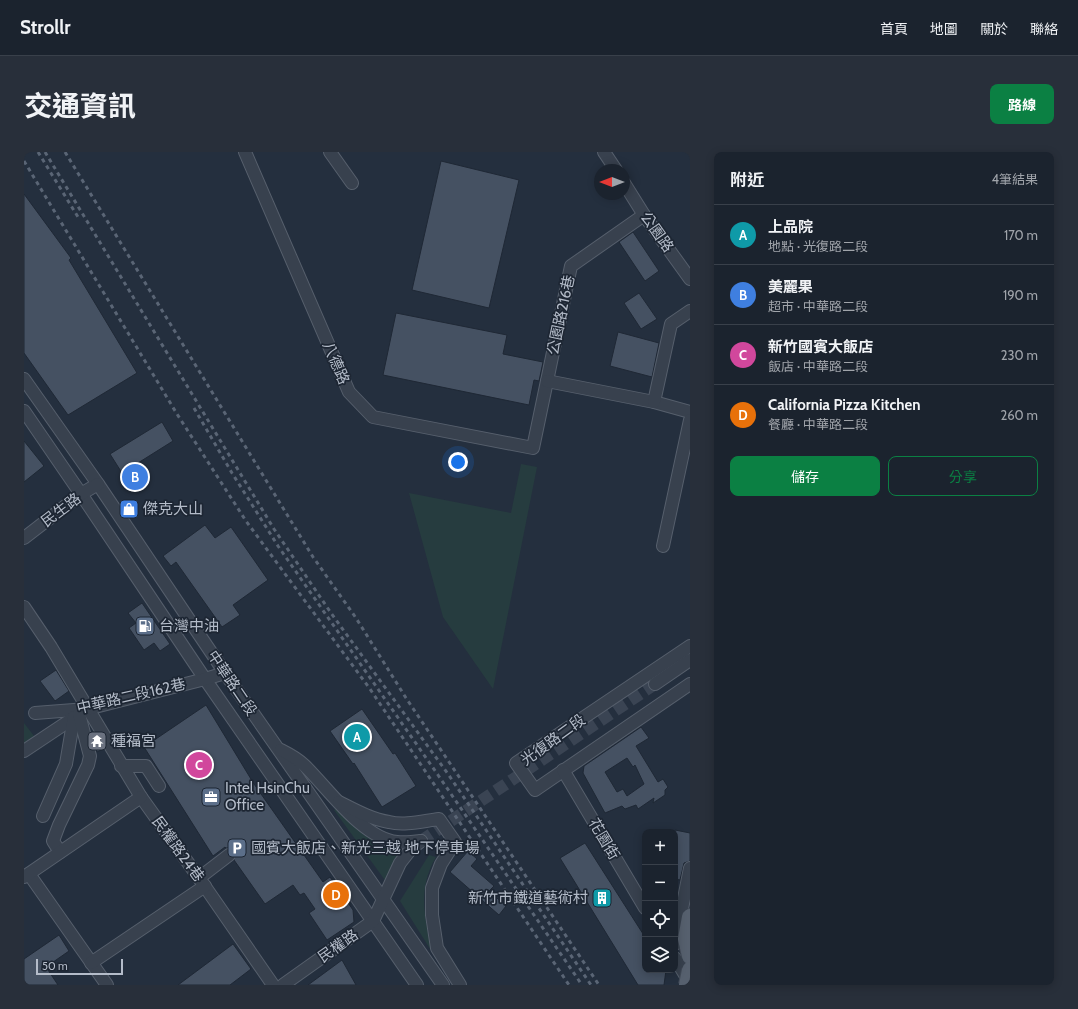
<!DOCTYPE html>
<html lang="zh-TW">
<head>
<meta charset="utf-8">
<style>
	body { margin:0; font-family:Cabin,"Noto Sans TC",sans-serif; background:#282f3a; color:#f1f3f6 }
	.controls { position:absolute; right:12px; bottom:12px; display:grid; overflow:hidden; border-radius:8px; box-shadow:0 2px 10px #0003 }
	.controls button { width:36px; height:36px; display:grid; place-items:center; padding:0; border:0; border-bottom:1px solid #39404a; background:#1b232e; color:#f1f3f6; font:20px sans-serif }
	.compass { position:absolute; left:570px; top:12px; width:36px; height:36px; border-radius:50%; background:#1b232e; box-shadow:0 2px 10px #0003; rotate:270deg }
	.scale { position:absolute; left:12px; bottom:10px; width:87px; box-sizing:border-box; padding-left:4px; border:2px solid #b4bcc9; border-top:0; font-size:11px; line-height:14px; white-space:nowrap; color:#b4bcc9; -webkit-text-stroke:3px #1d2633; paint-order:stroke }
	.you { position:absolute; left:434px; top:310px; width:14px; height:14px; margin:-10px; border:3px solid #fff; border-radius:50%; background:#1a73e8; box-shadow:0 0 0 6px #1a73e833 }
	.badge { display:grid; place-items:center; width:26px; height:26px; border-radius:50%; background:#0b8043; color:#fff; font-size:13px; font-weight:700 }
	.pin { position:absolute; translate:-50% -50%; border:2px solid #fff; box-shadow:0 1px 4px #0006 }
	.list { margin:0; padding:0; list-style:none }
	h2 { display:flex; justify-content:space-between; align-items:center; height:52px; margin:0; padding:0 16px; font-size:17px }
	h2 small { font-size:13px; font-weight:400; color:#a0a4aa }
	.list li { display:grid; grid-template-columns:26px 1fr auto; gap:12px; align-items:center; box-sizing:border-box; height:60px; padding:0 16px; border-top:1px solid #39404a }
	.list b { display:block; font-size:15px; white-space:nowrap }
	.list p { margin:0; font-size:13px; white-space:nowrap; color:#a0a4aa }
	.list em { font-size:13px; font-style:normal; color:#a0a4aa }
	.actions { display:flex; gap:8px; padding:12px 16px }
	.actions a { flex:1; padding:9px 0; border:1px solid #0b8043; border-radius:8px; text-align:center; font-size:14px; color:#0b8043 }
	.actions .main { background:#0b8043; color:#fff }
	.icon { flex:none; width:22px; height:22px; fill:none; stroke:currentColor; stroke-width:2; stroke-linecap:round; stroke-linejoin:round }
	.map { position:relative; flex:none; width:666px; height:833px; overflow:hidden; border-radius:8px }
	header { display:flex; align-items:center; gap:24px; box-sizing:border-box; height:56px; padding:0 20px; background:#1b232e; border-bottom:1px solid #39404a }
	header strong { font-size:19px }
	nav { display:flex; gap:22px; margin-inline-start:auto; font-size:14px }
	.intro { display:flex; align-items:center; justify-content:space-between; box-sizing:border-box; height:96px; padding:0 24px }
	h1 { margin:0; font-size:28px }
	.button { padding:10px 18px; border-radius:8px; background:#0b8043; color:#fff; font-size:14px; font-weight:700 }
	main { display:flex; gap:24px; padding:0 24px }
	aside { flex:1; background:#1b232e; border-radius:8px; box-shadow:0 2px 10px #0003 }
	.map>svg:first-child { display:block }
	.green { fill:#263c3f }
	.building { fill:#455162; stroke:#1f2835; fill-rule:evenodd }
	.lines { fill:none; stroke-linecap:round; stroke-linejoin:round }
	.minor-tunnel { stroke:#3a4453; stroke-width:12; stroke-dasharray:12 6; stroke-linecap:butt }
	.minor-casing { stroke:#565f6c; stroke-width:14 }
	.major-casing { stroke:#414a57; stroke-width:18 }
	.minor { stroke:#38414e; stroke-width:12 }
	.major { stroke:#56606e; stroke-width:16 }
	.rail { stroke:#5a6575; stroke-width:3; stroke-dasharray:4 4; stroke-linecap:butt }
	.major-bridge-casing { stroke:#414a57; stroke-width:18; stroke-linecap:butt }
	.major-bridge { stroke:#56606e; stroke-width:16 }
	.labels { text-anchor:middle; stroke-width:3.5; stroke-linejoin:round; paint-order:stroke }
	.street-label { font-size:15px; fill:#b4bcc9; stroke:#1d2633 }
	.poi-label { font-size:15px; fill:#b4bcc9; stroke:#1d2633; text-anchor:start }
</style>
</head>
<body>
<header>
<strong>Strollr</strong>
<nav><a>首頁</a><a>地圖</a><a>關於</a><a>聯絡</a></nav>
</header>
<div class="intro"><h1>交通資訊</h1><a class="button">路線</a></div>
<main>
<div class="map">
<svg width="666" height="833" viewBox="0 0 666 833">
	<rect width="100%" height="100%" fill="#242f3e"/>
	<g class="green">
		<path d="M497,312L513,315L469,537L419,465L385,341L487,361Z"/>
		<path d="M0,571L10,584L0,591Z"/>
		<path d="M312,657C332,676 351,696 378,701L363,731L310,658Z"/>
		<path d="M405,703L412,705C393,737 401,766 408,800L376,749Z"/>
	</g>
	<g class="building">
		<path d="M417,9L495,28L465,156L388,138Z"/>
		<path d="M0,42L47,106L45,108L113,221L44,263L0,201Z"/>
		<path d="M609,80L635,119L621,129L595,90Z"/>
		<path d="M615,141L633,167L617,177L600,151Z"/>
		<path d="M372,161L483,183L479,202L519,210L515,229L510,228L505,253L359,223Z"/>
		<path d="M594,180L635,191L628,225L586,214Z"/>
		<path d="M138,270L149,289L98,321L86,302Z"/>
		<path d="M0,289L20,314L0,330Z"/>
		<path d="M181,373L191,386L207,375L244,428L209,453L216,463L198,475L152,410L147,414L139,404Z"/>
		<path d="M118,451L146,492L136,499L130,491L120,498L105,476L112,471L104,461Z"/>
		<path d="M32,518L45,539L31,549L16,529Z"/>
		<path d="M182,553L230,632L299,730L306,725L329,758L330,770L303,788L285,761L291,757L280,741L276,743L269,733L241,752L210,708L212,702L211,698L207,696H202L201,695L189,704L120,595Z"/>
		<path d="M338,557L369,602L371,601L392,634L358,655L330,611L329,612L306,579Z"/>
		<path d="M617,575L625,586L612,594L634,630L639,627L644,635L641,638V643L629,651L630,646L614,657L612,653L601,657L598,654L581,661L559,621L560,614ZM603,606L609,615L611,613L620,632L603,644L599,637L593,640L581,620Z"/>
		<path d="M70,581L79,597L73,600L68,582Z"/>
		<path d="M651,678L666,681V709L660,711L656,728L651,727Z"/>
		<path d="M561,691L621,785V818H642L640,833H614L536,706Z"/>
		<path d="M444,699L453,707L447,714L470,734L465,739L482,754L475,763L426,720Z"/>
		<path d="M35,783L45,799L22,815L34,833H0V807Z"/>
		<path d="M209,792L227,817L206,833H154Z"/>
		<path d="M318,808L332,833H284Z"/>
	</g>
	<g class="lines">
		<path class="minor-tunnel" d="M397,689L631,532"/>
		<defs>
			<g id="minor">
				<path d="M221,0L325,240L349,265L509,296L547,114L620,63"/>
				<path d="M306,0L328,31"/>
				<path d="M580,0L592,18"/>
				<path d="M600,31L620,63L666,127"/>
				<path d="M0,227L74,332L201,521L419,833"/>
				<path d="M523,229L630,250L666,260"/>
				<path d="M630,250L647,172L666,159"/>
				<path d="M0,259L57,342L181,527L393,833"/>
				<path d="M0,386L57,342L74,332"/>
				<path d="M639,394L666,268"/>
				<path d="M0,455L27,495L117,645L175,726L249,833"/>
				<path d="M666,494L492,611L511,638L666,532"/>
				<path d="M631,532L666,508"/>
				<path d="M11,561L63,557L181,527L201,521"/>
				<path d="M257,598C265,602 274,607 280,613C304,636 338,686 373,690C381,691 389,690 397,689"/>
				<path d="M0,599L54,563"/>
				<path d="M97,614H122L135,634"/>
				<path d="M539,618L621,756"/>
				<path d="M315,650C331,658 347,667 365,670C380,674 399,669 415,667L431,690L417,712L408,736V763L413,796L436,833"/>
				<path d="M19,664L42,612L50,565"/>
				<path d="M36,700L29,689L35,673L64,613L66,604L55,562"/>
				<path d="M5,722L83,833"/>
				<path d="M0,725L117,645"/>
				<path d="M175,726L205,703"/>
				<path d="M651,792L666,716"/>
				<path d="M651,806L666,831"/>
				<path d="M67,811L181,734"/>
				<path d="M259,833L349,769L376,711L387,697L397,689"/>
			</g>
			<path id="major" d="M666,765L662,787L666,804"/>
		</defs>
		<use href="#minor" class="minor-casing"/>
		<use href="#major" class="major-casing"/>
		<use href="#minor" class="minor"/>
		<use href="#major" class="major"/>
		<g class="rail">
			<path d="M14,0L54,65"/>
			<path d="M21,0L250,377L307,461L424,622L567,833"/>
			<path d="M41,0L289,405L332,466L382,546L575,833"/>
			<path d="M0,9L153,262L222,369L346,537L545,833"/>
			<path d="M170,256L208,321L254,394L414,623L558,833"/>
		</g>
		<defs>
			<path id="major-bridge" d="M663,833L666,818"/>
		</defs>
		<use href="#major-bridge" class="major-bridge-casing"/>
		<use href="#major-bridge" class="major-bridge"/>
	</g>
	<defs>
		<symbol id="shop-square" viewBox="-11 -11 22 22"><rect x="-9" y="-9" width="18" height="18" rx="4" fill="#3f7fe0" stroke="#1d2633"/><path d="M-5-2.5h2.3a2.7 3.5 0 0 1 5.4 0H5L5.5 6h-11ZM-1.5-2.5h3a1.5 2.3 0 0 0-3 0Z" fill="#fff"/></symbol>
		<symbol id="fuel-square" viewBox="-11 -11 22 22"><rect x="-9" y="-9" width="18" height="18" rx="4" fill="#5c6f8a" stroke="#1d2633"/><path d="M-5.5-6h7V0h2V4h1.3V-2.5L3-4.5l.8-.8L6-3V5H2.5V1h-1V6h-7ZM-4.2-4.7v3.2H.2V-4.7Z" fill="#fff"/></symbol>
		<symbol id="temple-square" viewBox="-11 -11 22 22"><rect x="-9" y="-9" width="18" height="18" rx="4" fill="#6b7280" stroke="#1d2633"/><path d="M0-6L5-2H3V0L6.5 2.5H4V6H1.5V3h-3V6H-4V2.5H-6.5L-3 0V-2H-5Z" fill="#fff"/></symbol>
		<symbol id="office-square" viewBox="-11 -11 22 22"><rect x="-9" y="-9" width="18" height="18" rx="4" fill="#5c6f8a" stroke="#1d2633"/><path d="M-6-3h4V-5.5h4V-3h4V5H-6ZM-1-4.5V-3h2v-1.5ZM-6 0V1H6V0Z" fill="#fff"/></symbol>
		<symbol id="parking-square" viewBox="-11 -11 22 22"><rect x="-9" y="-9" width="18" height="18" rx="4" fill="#5c6f8a" stroke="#1d2633"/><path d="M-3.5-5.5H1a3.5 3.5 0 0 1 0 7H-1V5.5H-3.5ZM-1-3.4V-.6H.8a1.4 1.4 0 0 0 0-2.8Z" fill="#fff"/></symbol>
		<symbol id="building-square" viewBox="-11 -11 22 22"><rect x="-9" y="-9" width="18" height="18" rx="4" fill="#0f9aa8" stroke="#1d2633"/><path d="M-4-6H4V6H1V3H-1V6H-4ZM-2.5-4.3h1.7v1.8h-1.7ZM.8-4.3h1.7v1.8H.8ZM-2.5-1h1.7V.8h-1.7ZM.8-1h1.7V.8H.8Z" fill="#fff"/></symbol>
	</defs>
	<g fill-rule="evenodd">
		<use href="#shop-square" x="94" y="346" width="22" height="22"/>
		<use href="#fuel-square" x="110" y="463" width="22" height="22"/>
		<use href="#temple-square" x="62" y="578" width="22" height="22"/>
		<use href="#office-square" x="176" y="634" width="22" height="22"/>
		<use href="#parking-square" x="202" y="685" width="22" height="22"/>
		<use href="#building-square" x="567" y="735" width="22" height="22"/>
	</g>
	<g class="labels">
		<g class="street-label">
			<text transform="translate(633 80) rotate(55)" y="5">公園路</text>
			<text transform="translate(537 163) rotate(-78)" y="5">公園路216巷</text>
			<text transform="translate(312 211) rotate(67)" y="5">八德路</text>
			<text transform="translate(37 358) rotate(-37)" y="5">民生路</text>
			<text transform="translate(208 531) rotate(56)" y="5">中華路二段</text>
			<text transform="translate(107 544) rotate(-13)" y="5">中華路二段162巷</text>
			<text transform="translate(529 588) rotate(-36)" y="5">光復路二段</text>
			<text transform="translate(580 687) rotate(59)" y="5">花園街</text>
			<text transform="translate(154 697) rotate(54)" y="5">民權路24巷</text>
			<text transform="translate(314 794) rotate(-35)" y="5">民權路</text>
		</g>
		<g class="poi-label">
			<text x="119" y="362">傑克大山</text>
			<text x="135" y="479">台灣中油</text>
			<text x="87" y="594">種福宮</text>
			<text x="201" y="641">Intel HsinChu<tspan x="201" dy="17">Office</tspan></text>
			<text x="227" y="701">國賓大飯店、新光三越 地下停車場</text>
			<text x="564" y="751" text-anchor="end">新竹市鐵道藝術村</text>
		</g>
	</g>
</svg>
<div class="controls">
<button>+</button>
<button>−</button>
<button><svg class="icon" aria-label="locate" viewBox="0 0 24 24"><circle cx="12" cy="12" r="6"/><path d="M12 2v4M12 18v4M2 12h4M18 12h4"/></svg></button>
<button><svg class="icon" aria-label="layers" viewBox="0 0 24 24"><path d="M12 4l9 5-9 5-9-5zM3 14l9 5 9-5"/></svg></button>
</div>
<svg class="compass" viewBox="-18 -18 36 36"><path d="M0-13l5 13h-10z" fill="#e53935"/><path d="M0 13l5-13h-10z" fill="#a0a4aa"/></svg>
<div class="scale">50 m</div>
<div class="you"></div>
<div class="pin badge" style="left:333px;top:585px;background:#0f9aa8">A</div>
<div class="pin badge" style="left:111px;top:325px;background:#3f7fe0">B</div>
<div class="pin badge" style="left:175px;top:613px;background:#d1479c">C</div>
<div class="pin badge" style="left:312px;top:743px;background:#e8710a">D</div>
</div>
<aside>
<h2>附近<small>4筆結果</small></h2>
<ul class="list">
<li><span class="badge" style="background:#0f9aa8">A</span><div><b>上品院</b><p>地點 · 光復路二段</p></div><em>170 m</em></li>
<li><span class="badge" style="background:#3f7fe0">B</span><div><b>美麗果</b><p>超市 · 中華路二段</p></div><em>190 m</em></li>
<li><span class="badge" style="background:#d1479c">C</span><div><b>新竹國賓大飯店</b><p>飯店 · 中華路二段</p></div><em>230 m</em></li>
<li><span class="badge" style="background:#e8710a">D</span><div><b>California Pizza Kitchen</b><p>餐廳 · 中華路二段</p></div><em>260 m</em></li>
</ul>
<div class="actions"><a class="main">儲存</a><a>分享</a></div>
</aside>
</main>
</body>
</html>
